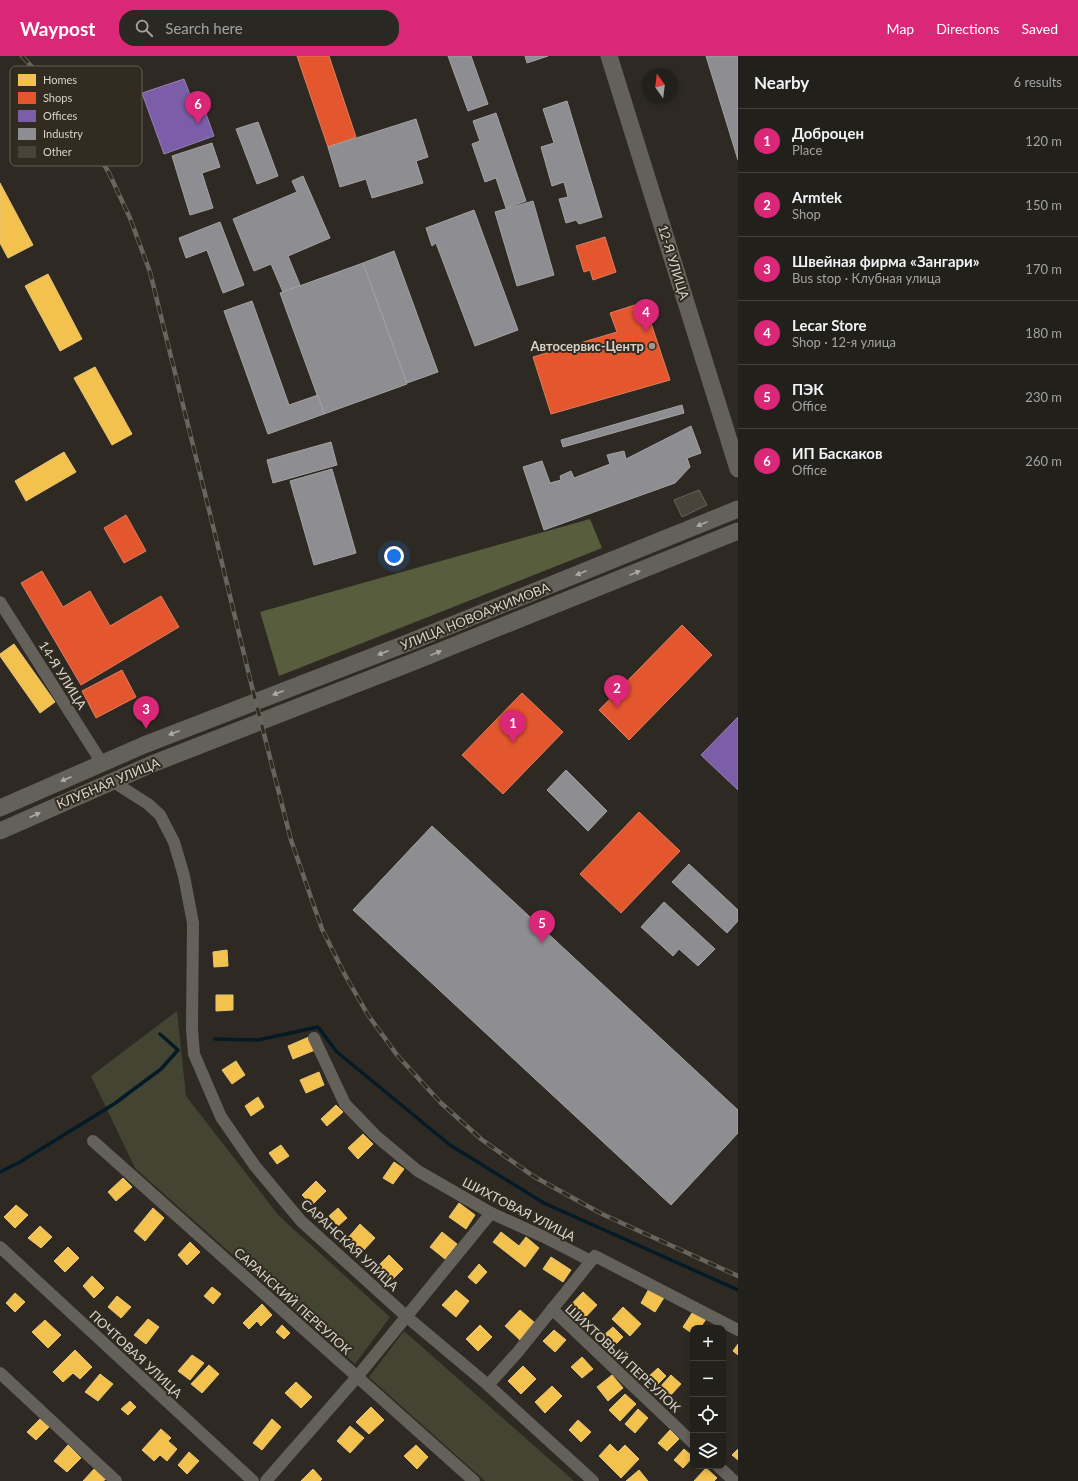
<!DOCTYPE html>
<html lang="en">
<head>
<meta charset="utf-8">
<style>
	body { margin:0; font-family:Lato,sans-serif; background:#2a2823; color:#f1f3f6 }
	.controls { position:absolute; right:12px; bottom:12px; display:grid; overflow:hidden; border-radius:8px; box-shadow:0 2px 6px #0003 }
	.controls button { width:36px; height:36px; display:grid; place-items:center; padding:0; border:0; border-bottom:1px solid #3f3e39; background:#22201a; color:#f1f3f6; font:20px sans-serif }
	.compass { position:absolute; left:642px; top:12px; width:36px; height:36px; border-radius:50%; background:#22201a; box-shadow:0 2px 6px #0003; rotate:346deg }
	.you { position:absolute; left:394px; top:500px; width:14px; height:14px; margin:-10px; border:3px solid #fff; border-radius:50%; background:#1a73e8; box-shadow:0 0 0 6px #1a73e833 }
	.badge { display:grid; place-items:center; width:26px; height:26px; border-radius:50%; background:#db2777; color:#fff; font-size:13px; font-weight:700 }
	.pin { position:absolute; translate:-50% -33px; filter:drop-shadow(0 1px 2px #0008) }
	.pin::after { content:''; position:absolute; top:21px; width:14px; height:12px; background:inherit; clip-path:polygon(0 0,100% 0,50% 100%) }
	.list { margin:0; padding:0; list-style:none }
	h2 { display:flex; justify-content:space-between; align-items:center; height:52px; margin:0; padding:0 16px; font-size:17px }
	h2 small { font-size:13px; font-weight:400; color:#a2a3a2 }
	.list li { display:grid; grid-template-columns:26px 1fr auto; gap:12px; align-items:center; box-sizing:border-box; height:64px; padding:0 16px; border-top:1px solid #3f3e39 }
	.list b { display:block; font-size:15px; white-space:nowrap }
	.list p { margin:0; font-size:13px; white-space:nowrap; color:#a2a3a2 }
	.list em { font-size:13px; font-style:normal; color:#a2a3a2 }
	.icon { flex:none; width:22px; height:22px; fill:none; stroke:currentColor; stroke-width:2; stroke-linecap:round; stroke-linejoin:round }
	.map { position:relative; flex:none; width:738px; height:1425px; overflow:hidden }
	header { display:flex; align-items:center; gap:24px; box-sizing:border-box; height:56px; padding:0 20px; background:#db2777; color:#fff }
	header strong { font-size:19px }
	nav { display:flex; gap:22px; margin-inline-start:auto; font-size:14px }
	.search { width:280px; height:36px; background:#2a2823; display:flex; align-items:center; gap:10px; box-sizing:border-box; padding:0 14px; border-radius:16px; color:#a2a3a2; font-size:15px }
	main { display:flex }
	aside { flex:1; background:#22201a }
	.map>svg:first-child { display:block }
	.green { fill:#434532 }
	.forest { fill:#585d3d }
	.homes { fill:#f2c14e; stroke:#eac674 }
	.shops { fill:#e4572e; stroke:#e07c5d }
	.offices { fill:#7b5ea7; stroke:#9781b2 }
	.industry { fill:#8d8d92; stroke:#a4a2a3 }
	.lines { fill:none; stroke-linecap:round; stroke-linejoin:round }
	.stream { stroke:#041a26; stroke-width:3.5 }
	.building { fill:#49433a; stroke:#66625c }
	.minor { stroke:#64605a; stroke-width:12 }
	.secondary { stroke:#64605a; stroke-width:17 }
	.rail-casing { stroke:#67655f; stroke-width:4.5 }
	.rail { stroke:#322b1f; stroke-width:3; stroke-dasharray:9; stroke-linecap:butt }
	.oneway { fill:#afaba4 }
	.poi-dot { fill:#9c9891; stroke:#322b1f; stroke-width:1.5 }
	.labels { text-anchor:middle; stroke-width:4; stroke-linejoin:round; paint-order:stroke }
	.street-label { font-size:13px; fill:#d8d3cc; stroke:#322b1f }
	.poi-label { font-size:13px; font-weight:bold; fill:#d8d3cc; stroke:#322b1f; text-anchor:end }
	.key { fill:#322b1f; stroke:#645d53; stroke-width:1 }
	.key-label { font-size:11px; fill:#d8d3cc }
</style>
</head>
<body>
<header>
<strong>Waypost</strong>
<div class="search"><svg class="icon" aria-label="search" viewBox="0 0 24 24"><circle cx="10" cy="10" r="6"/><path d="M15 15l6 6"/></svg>Search here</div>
<nav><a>Map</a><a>Directions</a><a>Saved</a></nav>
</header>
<main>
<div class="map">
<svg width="738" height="1425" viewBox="0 0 738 1425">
	<rect width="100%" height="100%" fill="#2e2a23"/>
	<g class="green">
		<path d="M177,955L186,1040L279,1160L390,1261L355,1308L135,1112L91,1020Z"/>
		<path d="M404,1275L574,1425H485L369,1321Z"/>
	</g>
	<path class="forest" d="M590,463L602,492L279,620L260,556Z"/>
	<g class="homes">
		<path d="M0,127L33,189L8,202L0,187Z"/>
		<path d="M48,218L82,283L60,295L25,230Z"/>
		<path d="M95,311L132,378L112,389L74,322Z"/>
		<path d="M64,396L76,416L26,445L15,425Z"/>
		<path d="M14,588L55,646L40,657L0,600V598Z"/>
		<path d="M227,894L228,910L214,911L213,896Z"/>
		<path d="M216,939H233V954L216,955Z"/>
		<path d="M309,981L315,994L293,1003L288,990Z"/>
		<path d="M236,1005L245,1019L232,1028L222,1014Z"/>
		<path d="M319,1016L324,1029L306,1037L300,1024Z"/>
		<path d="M258,1041L264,1051L251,1060L245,1050Z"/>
		<path d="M336,1049L343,1056L327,1070L321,1063Z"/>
		<path d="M363,1078L373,1088L358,1103L348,1092Z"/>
		<path d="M281,1089L289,1100L277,1108L269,1097Z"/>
		<path d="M394,1106L404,1113L393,1128L383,1122Z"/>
		<path d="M123,1122L132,1131L116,1145L108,1136Z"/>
		<path d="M316,1125L326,1135L312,1149L302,1139Z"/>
		<path d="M459,1147L475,1159L466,1173L449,1161Z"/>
		<path d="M16,1149L28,1159L15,1172L4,1161Z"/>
		<path d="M153,1152L164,1162L145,1185L134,1175Z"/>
		<path d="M338,1152L347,1162L338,1170L329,1160Z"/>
		<path d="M360,1168L375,1182L362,1196L347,1183Z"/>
		<path d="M40,1170L52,1181L41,1192L28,1182Z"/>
		<path d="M442,1176L457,1188L445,1203L430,1191Z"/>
		<path d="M501,1176L519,1190L526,1181L539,1192L525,1211L493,1186Z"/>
		<path d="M190,1186L200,1196L187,1209L178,1199Z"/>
		<path d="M68,1191L79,1202L65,1216L54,1205Z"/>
		<path d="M389,1199L403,1213L391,1225L377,1211Z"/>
		<path d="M551,1201L571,1214L563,1226L543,1213Z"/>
		<path d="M479,1208L487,1216L476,1228L468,1221Z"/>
		<path d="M92,1220L104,1232L94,1242L83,1230Z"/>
		<path d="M212,1231L221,1238L213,1248L204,1240Z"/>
		<path d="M650,1231L665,1240L655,1256L641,1247Z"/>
		<path d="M456,1234L469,1245L456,1261L442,1249Z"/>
		<path d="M583,1236L597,1249L579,1268L565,1255Z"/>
		<path d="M15,1237L25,1246L15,1256L6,1247Z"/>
		<path d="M117,1240L131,1251L121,1262L108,1251Z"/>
		<path d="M262,1248L272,1259L261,1270L257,1265L249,1273L243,1267Z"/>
		<path d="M623,1251L641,1268L630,1280L612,1263Z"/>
		<path d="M520,1254L535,1267L520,1284L505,1270Z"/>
		<path d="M694,1254L706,1263L700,1272H693V1278L683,1271Z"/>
		<path d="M148,1263L159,1271L146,1288L134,1279Z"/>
		<path d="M45,1264L61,1279L48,1292L32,1276Z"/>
		<path d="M282,1269L290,1277L284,1283L276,1276Z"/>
		<path d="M480,1269L492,1281L478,1295L466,1283Z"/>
		<path d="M613,1271L623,1281L614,1290L604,1279Z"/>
		<path d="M554,1274L566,1284L555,1296L543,1285Z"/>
		<path d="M738,1288V1299L733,1295Z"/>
		<path d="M75,1294L92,1311L80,1323L73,1317L63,1326L53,1316Z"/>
		<path d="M192,1299L204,1307L190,1324L178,1315Z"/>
		<path d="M582,1301L593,1313L582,1322L571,1311Z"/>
		<path d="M209,1309L219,1318L202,1337L191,1328Z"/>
		<path d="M523,1310L536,1323L521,1338L508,1325Z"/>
		<path d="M658,1312L666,1320L655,1331L647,1322Z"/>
		<path d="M100,1318L113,1328L98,1345L85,1336Z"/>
		<path d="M612,1319L623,1332L608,1345L597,1331Z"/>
		<path d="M671,1319L681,1328L669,1341L659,1332Z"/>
		<path d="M296,1326L312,1341L301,1352L285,1337Z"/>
		<path d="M552,1330L562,1340L545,1357L535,1346Z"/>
		<path d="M625,1338L636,1348L620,1365L609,1354Z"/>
		<path d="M130,1345L136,1351L128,1359L121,1353Z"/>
		<path d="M371,1351L384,1364L369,1378L356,1366Z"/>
		<path d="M638,1353L648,1362L635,1377L625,1368Z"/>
		<path d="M40,1363L49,1371L36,1384L27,1376Z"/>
		<path d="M272,1363L281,1371L262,1394L253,1387Z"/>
		<path d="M578,1364L591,1376L581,1386L569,1374Z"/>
		<path d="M350,1370L364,1382L350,1397L337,1385Z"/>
		<path d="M161,1373L171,1382L168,1385L177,1393L167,1405L160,1399L154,1405L142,1394Z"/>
		<path d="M670,1374L679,1383L667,1395L658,1387Z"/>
		<path d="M610,1388L618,1396L625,1389L639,1403L621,1422L599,1400Z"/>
		<path d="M68,1389L81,1402L67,1416L54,1405Z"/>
		<path d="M416,1389L428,1401L417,1413L404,1400Z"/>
		<path d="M684,1393L693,1401L683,1412L674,1404Z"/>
		<path d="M738,1393V1404L732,1399Z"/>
		<path d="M189,1396L199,1405L187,1418L178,1409Z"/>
		<path d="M95,1412L106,1423L103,1425H83Z"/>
		<path d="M706,1412L717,1422L714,1425H694Z"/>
		<path d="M313,1413L322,1423L320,1425H301Z"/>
		<path d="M639,1414L648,1425H626Z"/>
	</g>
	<g class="shops">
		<path d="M297,0H329L356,81L328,91Z"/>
		<path d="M605,181L616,216L593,224L590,214L584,216L576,190Z"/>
		<path d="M644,246L670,324L551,358L533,301L617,276L610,257Z"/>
		<path d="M126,459L146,495L124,507L104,472Z"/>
		<path d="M42,515L63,551L90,535L110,570L161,540L179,571L81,629L21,527Z"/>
		<path d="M682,569L712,599L629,684L599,654Z"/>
		<path d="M122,614L136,641L96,662L82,635Z"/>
		<path d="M522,637L563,676L503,738L462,699Z"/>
		<path d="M639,756L680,795L621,857L580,818Z"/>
	</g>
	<g class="offices">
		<path d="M184,23L192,44L200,41L214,80L164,98L142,37Z"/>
		<path d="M738,661V734L701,699Z"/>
	</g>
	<g class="industry">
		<path d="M448,0H471L488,48L468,55Z"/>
		<path d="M525,0H548L527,7Z"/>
		<path d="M706,0H738V104Z"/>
		<path d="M567,45L602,161L579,168L576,164L566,167L559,143L568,141L564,126L552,130L541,91L554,87L543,53Z"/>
		<path d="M496,57L526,145L506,152L496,122L485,126L472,88L480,85L473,65Z"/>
		<path d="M416,63L428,101L416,105L423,127L372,142L366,123L340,131L328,91Z"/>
		<path d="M258,66L278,120L257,128L236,73Z"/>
		<path d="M212,87L220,111L202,117L213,152L190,159L172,100Z"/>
		<path d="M303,120L330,182L288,200L300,229L283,236L271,208L254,215L233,163L297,136L292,125Z"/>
		<path d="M533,145L554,219L517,230L495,156Z"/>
		<path d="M474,154L518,274L475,290L436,187L432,190L426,172Z"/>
		<path d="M220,166L244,229L223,237L207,194L186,202L179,182Z"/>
		<path d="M394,195L438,316L407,327L363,207Z"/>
		<path d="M363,207L407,328L324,358L280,237Z"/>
		<path d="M252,245L289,349L318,339L324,358L268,378L224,255Z"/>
		<path d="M682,349L684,357L563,391L561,384Z"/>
		<path d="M691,370L701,397L687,402L690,411L675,427L544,474L523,411L542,405L550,427L561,424L560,420L571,415L574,422L610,408L607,399L624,395L626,403Z"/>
		<path d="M331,386L337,409L273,427L267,404Z"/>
		<path d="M332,413L356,497L314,509L290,425Z"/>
		<path d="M566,714L607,755L588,775L547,734Z"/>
		<path d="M432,770L738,1054V1077L671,1149L353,854Z"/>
		<path d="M689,808L738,854V865L727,877L672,826Z"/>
		<path d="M664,846L715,893L698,910L679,893L673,900L641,871Z"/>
	</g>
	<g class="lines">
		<g class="stream">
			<path d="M215,983L258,984L318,971L337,996L450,1089L544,1147L738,1234"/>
			<path d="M0,1116L20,1106L114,1048L161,1013L178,994L160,978"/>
		</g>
	</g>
	<path class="building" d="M699,434L707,449L682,461L674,444Z"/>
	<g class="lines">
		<g class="minor">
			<path d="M0,546L102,707"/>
			<path d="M112,725L148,748L160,759L174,786L184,820L193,867L192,973L194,998L221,1061L255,1110L301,1165L407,1261L488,1329L593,1425"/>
			<path d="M314,982L345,1048L376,1080L418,1115L491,1157L542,1180L591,1205"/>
			<path d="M93,1085L474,1425"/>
			<path d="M0,1191L253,1425"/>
			<path d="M552,1253L693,1387"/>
			<path d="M0,1317L116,1425"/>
			<path d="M488,1329L517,1297L595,1200L738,1274"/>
			<path d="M718,1410L734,1425"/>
			<path d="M266,1425L357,1321L491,1157"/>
		</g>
		<g class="secondary">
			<path d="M609,0L738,413"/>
			<path d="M0,752L144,689L410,586L738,453"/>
			<path d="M0,775L152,708L418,604L738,475"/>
		</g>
		<defs>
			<path id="rail" d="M22,0L52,33L92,88L109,117L130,162L150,216L214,474L250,623L291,784L322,873L345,919L368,959L397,999L440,1046L481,1083L533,1120L602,1158L738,1220"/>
		</defs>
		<use href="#rail" class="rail-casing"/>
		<use href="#rail" class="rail"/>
	</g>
	<defs><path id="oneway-solid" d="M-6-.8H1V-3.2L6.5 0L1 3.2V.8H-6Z"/></defs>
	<g class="oneway">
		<use href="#oneway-solid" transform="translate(702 468) rotate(158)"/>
		<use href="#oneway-solid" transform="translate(581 517) rotate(158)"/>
		<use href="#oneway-solid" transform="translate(635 517) rotate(-22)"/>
		<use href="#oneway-solid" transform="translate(383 597) rotate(159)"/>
		<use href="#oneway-solid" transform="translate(436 597) rotate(-22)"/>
		<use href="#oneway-solid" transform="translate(278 637) rotate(159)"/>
		<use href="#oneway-solid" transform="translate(174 677) rotate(159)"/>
		<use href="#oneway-solid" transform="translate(66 723) rotate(157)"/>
		<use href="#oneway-solid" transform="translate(35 759) rotate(-24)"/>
	</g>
	<circle class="poi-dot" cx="652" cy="290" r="4"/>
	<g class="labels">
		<g class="street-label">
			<text transform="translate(674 206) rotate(73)" y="5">12-Я УЛИЦА</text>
			<text transform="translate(475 560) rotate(-22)" y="5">УЛИЦА НОВОАЖИМОВА</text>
			<text transform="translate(63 619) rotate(58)" y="5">14-Я УЛИЦА</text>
			<text transform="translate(108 727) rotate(-23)" y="5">КЛУБНАЯ УЛИЦА</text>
			<text transform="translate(519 1153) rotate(27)" y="5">ШИХТОВАЯ УЛИЦА</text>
			<text transform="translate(350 1189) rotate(43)" y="5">САРАНСКАЯ УЛИЦА</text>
			<text transform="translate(293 1245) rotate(42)" y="5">САРАНСКИЙ ПЕРЕУЛОК</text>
			<text transform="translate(136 1298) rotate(43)" y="5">ПОЧТОВАЯ УЛИЦА</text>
			<text transform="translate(623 1302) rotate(43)" y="5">ШИХТОВЫЙ ПЕРЕУЛОК</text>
		</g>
		<g class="poi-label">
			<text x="644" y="295">Автосервис-Центр</text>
		</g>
	</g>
	<rect x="10" y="10" width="132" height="100" rx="6" class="key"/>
	<rect x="18" y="18" width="18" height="12" fill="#f2c14e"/>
	<rect x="18" y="36" width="18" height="12" fill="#e4572e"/>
	<rect x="18" y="54" width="18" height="12" fill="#7b5ea7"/>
	<rect x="18" y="72" width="18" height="12" fill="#8d8d92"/>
	<rect x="18" y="90" width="18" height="12" fill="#49433a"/>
	<g class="key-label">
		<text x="43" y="28">Homes</text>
		<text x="43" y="46">Shops</text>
		<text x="43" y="64">Offices</text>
		<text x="43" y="82">Industry</text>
		<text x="43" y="100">Other</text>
	</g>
</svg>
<div class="controls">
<button>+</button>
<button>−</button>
<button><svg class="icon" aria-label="locate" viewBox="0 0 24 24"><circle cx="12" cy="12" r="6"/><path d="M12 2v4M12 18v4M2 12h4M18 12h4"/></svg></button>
<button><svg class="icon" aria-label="layers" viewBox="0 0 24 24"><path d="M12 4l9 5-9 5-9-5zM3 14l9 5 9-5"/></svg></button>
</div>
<svg class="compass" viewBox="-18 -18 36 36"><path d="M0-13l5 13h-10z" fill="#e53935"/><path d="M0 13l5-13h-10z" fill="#a2a3a2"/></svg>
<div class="you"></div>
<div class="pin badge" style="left:513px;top:687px">1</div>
<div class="pin badge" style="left:617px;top:652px">2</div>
<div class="pin badge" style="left:146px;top:673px">3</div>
<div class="pin badge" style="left:646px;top:276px">4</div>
<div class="pin badge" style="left:542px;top:887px">5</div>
<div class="pin badge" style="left:198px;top:68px">6</div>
</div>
<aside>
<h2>Nearby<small>6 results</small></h2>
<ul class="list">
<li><span class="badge">1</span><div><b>Доброцен</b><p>Place</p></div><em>120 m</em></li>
<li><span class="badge">2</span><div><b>Armtek</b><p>Shop</p></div><em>150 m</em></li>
<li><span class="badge">3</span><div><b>Швейная фирма «Зангари»</b><p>Bus stop · Клубная улица</p></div><em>170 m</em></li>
<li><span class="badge">4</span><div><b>Lecar Store</b><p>Shop · 12-я улица</p></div><em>180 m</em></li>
<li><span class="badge">5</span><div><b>ПЭК</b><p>Office</p></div><em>230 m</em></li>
<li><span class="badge">6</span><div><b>ИП Баскаков</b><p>Office</p></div><em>260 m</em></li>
</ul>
</aside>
</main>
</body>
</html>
